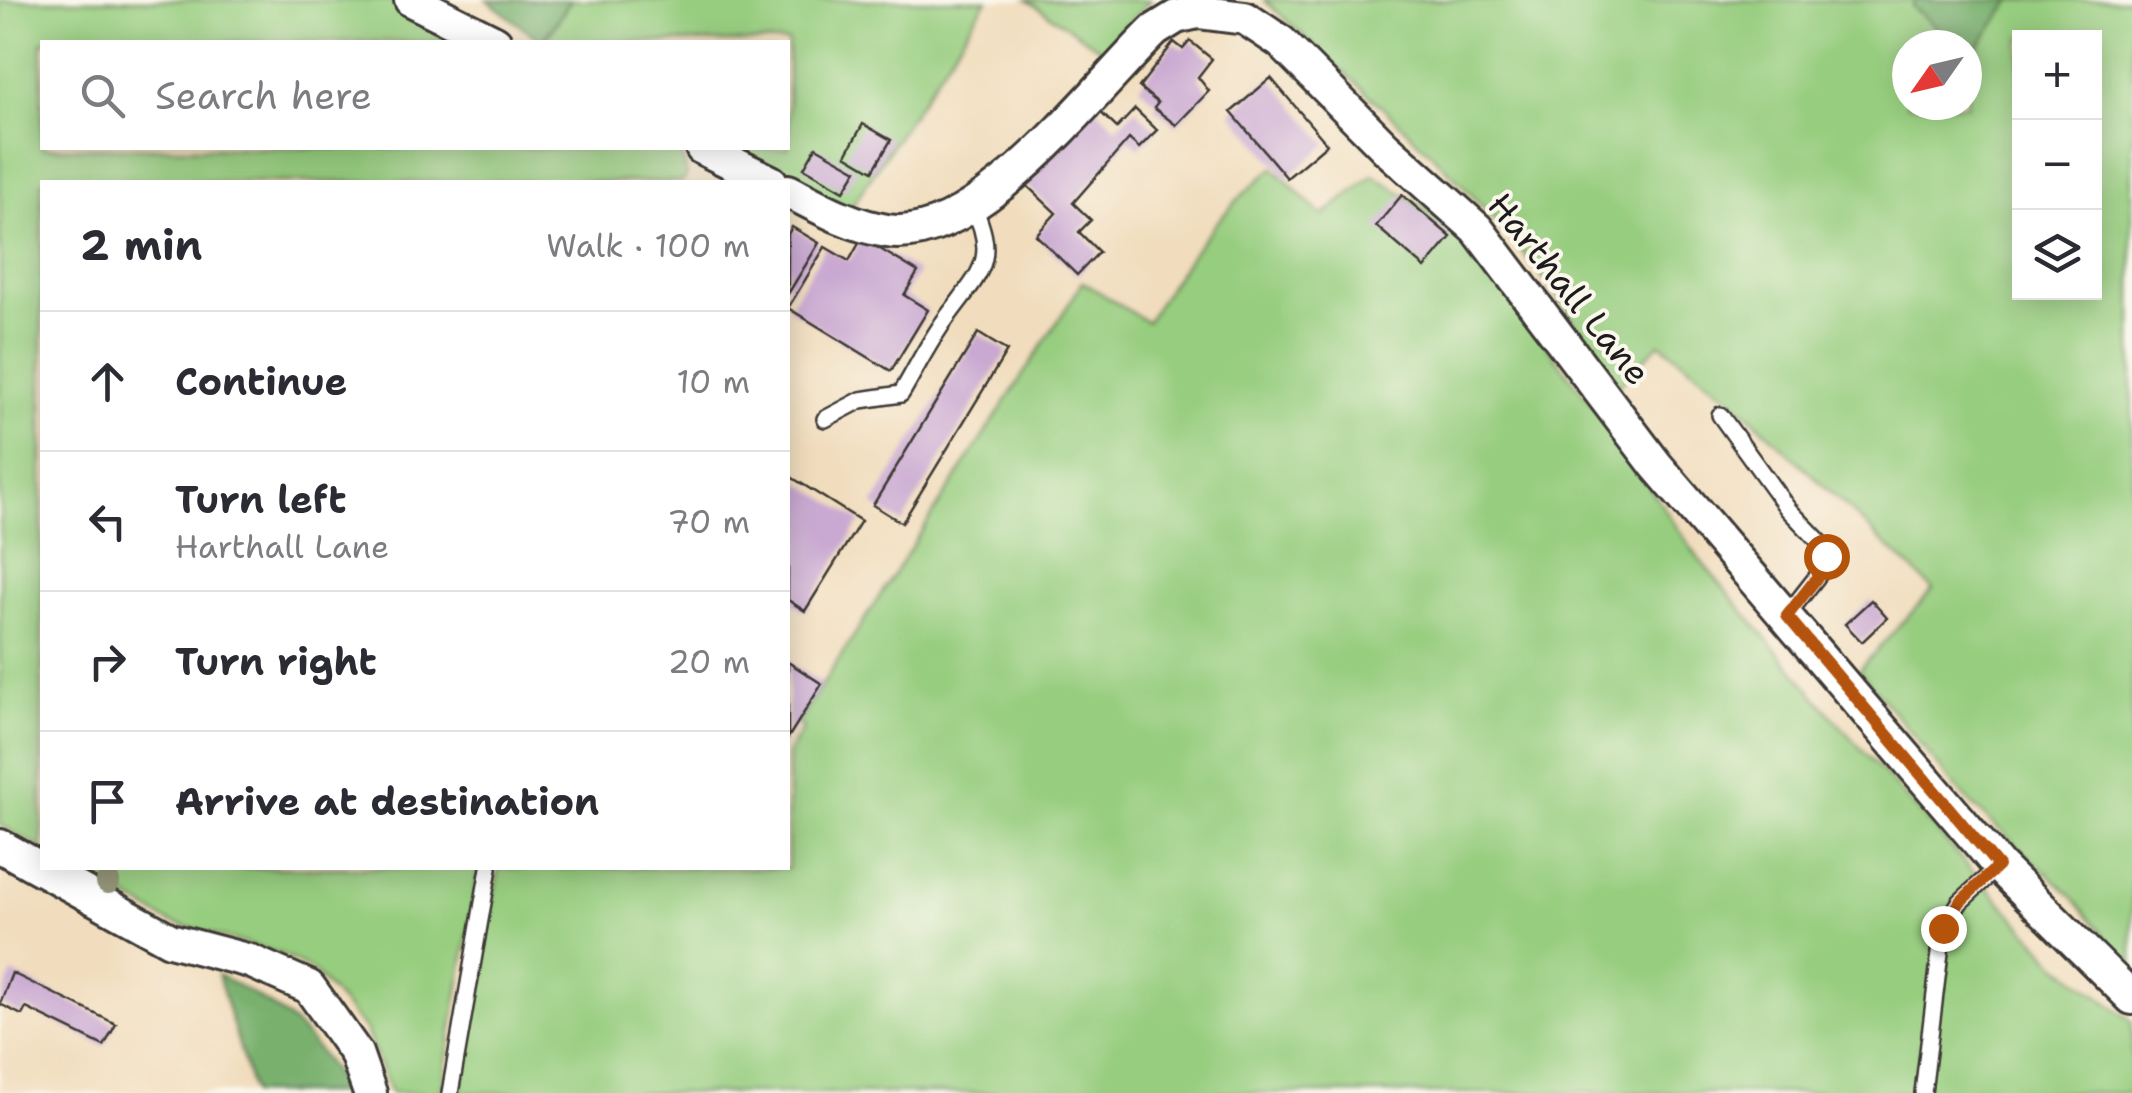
<!DOCTYPE html>
<html lang="en">
<head>
<meta charset="utf-8">
<style>
	body { margin:0; font-family:"Shantell Sans",sans-serif; background:#f2f2f3; color:#2b2b33 }
	.controls { position:absolute; right:30px; top:30px; display:grid; overflow:hidden; border-radius:0px; box-shadow:0 5px 25px #0003 }
	.controls button { width:90px; height:90px; display:grid; place-items:center; padding:0; border:0; border-bottom:2px solid #e1e1e2; background:#fff; color:#2b2b33; font:50px sans-serif }
	.compass { position:absolute; left:1892px; top:30px; width:90px; height:90px; border-radius:50%; background:#fff; box-shadow:0 5px 25px #0003; rotate:236deg }
	.stop { position:absolute; width:30px; height:30px; margin:-22px; border:8px solid #b45309; border-radius:50%; background:#fff }
	.stop.end { background:#b45309; border-color:#fff; box-shadow:0 2px 10px #0008 }
	.list { margin:0; padding:0; list-style:none }
	h2 { display:flex; justify-content:space-between; align-items:center; height:130px; margin:0; padding:0 40px; font-size:42px }
	h2 small { font-size:32px; font-weight:400; color:#7c7c81 }
	.list li { display:grid; grid-template-columns:65px 1fr auto; gap:30px; align-items:center; box-sizing:border-box; height:140px; padding:0 40px; border-top:2px solid #e1e1e2 }
	.list b { display:block; font-size:38px; white-space:nowrap }
	.list p { margin:0; font-size:32px; white-space:nowrap; color:#7c7c81 }
	.list em { font-size:32px; font-style:normal; color:#7c7c81 }
	.icon { flex:none; width:55px; height:55px; fill:none; stroke:currentColor; stroke-width:2; stroke-linecap:round; stroke-linejoin:round }
	.map { position:relative; flex:none; width:2132px; height:1093px; overflow:hidden }
	.search { position:absolute; background:#fff; box-shadow:0 5px 25px #0003; left:40px; top:40px; width:750px; height:110px; display:flex; align-items:center; gap:25px; box-sizing:border-box; padding:0 35px; border-radius:0px; color:#7c7c81; font-size:38px }
	.panel { position:absolute; background:#fff; box-shadow:0 5px 25px #0003; left:40px; top:180px; width:750px; height:690px; border-radius:0px }
	.map>svg:first-child { display:block }
	.green { fill:#97cd7f; stroke:#5a744e; stroke-width:2.5; fill-rule:evenodd }
	.forest { fill:#79b06e; stroke:#4a6645; stroke-width:2.5 }
	.building { fill:#c9a8d1 }
	.lines { fill:none; stroke-linecap:round; stroke-linejoin:round }
	.lane-casing { stroke:#3c3934; stroke-width:20 }
	.street-casing { stroke:#3c3934; stroke-width:38 }
	.lane { stroke:#fff; stroke-width:15 }
	.street { stroke:#fff; stroke-width:32 }
	.tree { fill:#949578 }
	.route { stroke:#b45309; stroke-width:12 }
	.labels { text-anchor:middle; stroke-width:8; stroke-linejoin:round; paint-order:stroke }
	.street-label { font-size:35px; fill:#1c1c1c; stroke:#fbf7ec }
</style>
</head>
<body>
<div class="map">
<svg width="2132" height="1093" viewBox="0 0 2132 1093">
	<rect width="100%" height="100%" fill="#fbf7ec"/>
	<filter id="ink" filterUnits="userSpaceOnUse"><feTurbulence type="fractalNoise" baseFrequency=".01" numOctaves="2"/><feDisplacementMap in="SourceGraphic" scale="20" xChannelSelector="R" yChannelSelector="G"/><feConvolveMatrix kernelMatrix="1 2 1 2 8 2 1 2 1" color-interpolation-filters="sRGB"/></filter>
	<filter id="wash" filterUnits="userSpaceOnUse"><feTurbulence type="fractalNoise" baseFrequency=".0048" numOctaves="4" result="noise"/><feDisplacementMap in="SourceGraphic" scale="40" xChannelSelector="R" yChannelSelector="G"/><feGaussianBlur stdDeviation="2.25" result="paint"/><feColorMatrix in="noise" values="0 0 0 0 0 0 0 0 0 0 0 0 0 0 0 0 0 1.4 0 .05"/><feComposite in="paint" operator="in"/></filter>
	<g filter="url(#wash)">
		<rect width="100%" height="100%" fill="#f1ddbd"/>
		<g class="green">
			<path d="M0,0H393L481,42H42V148H671L682,157L687,175L682,182H42V848L0,825Z"/>
			<path d="M571,0H987L848,212L727,148H788V42H545Z"/>
			<path d="M1027,0H1150L1104,51Z"/>
			<path d="M1264,0H1915L1913,7L1959,45H1907V105H1967V52L1972,55L2012,0H2132V970L2069,893L1964,797L1859,670L1933,589L1734,401L1660,343L1614,390C1596,360 1580,327 1559,299C1477,186 1366,93 1264,0ZM2020,38H2094V292H2020Z"/>
			<path d="M1273,168L1323,216L1373,175L1436,215L1481,260L1596,410L1699,559L1845,731L2058,965L2132,1021V1087L2127,1093H461L468,1027L499,868H788V753L803,728L797,724L1083,282L1147,322C1184,262 1218,212 1273,168Z"/>
			<path d="M77,868H479L441,1093H391L366,1030L313,971L282,954L169,922Z"/>
		</g>
		<g class="forest">
			<path d="M487,0H571L542,42Z"/>
			<path d="M1915,0H2012L1972,55L1967,45H1959L1912,7Z"/>
			<path d="M218,975C280,1007 312,1030 345,1093H253Z"/>
		</g>
		<g id="blocks">
			<g class="building">
				<path d="M1190,41L1212,59L1198,77L1209,91L1176,125L1154,108L1158,103L1139,87L1174,42L1183,49Z"/>
				<path d="M1271,78L1327,144L1287,178L1231,112Z"/>
				<path d="M1094,106L1117,128L1135,109L1157,130L1139,148L1129,139L1073,203L1091,220L1079,232L1099,252L1077,275L1036,235L1056,213L1022,181Z"/>
				<path d="M863,124L891,140L873,171L846,155Z"/>
				<path d="M816,147L857,170L844,191L804,168Z"/>
				<path d="M1402,195L1451,237L1425,268L1376,226Z"/>
				<path d="M792,227L819,243L788,294V234Z"/>
				<path d="M862,238L918,272L904,295L928,310L891,371L788,308L825,247L849,261Z"/>
				<path d="M978,333L1007,351L902,523L873,505Z"/>
				<path d="M788,475L861,521L805,611L788,600Z"/>
				<path d="M1871,600L1887,618L1862,642L1845,624Z"/>
				<path d="M788,662L822,684L788,738Z"/>
				<path d="M12,973L116,1024L104,1046L26,1008L22,1015L0,1004Z"/>
			</g>
		</g>
	</g>
	<g filter="url(#ink)">
		<use href="#blocks" fill-opacity="0" stroke="#3c3934" stroke-width="2.5"/>
		<g class="lines">
			<defs>
				<g id="lane">
					<path d="M1720,415L1788,509L1819,541L1826,556L1823,569L1787,615"/>
					<path d="M825,419L861,400L901,394C917,367 931,337 951,312C981,272 998,258 973,206"/>
					<path d="M450,1093L489,868"/>
					<path d="M1923,1093L1943,928L1960,902L1999,866"/>
				</g>
				<g id="street">
					<path d="M411,0L495,42"/>
					<path d="M702,148L771,182"/>
					<path d="M788,191C819,207 852,226 887,231C976,246 1095,88 1155,30L1176,17L1198,12L1245,18L1281,42L1386,148L1477,229L1656,465L1999,866L2132,998"/>
					<path d="M0,846L170,940L250,961L309,987L356,1053L370,1093"/>
				</g>
			</defs>
			<use href="#lane" class="lane-casing"/>
			<use href="#street" class="street-casing"/>
			<use href="#lane" class="lane"/>
			<use href="#street" class="street"/>
		</g>
		<circle class="tree" cx="108" cy="882" r="12"/>
	</g>
	<g class="lines" filter="url(#ink)">
		<path class="route" d="M1826,556L1823,570L1787,616L1998,866L1960,902L1943,928"/>
	</g>
	<g class="labels">
		<g class="street-label">
			<text transform="translate(1569 289) rotate(51)" y="12">Harthall Lane</text>
		</g>
	</g>
</svg>
<div class="controls">
<button>+</button>
<button>−</button>
<button><svg class="icon" aria-label="layers" viewBox="0 0 24 24"><path d="M12 4l9 5-9 5-9-5zM3 14l9 5 9-5"/></svg></button>
</div>
<svg class="compass" viewBox="-18 -18 36 36"><path d="M0-13l5 13h-10z" fill="#e53935"/><path d="M0 13l5-13h-10z" fill="#7c7c81"/></svg>
<div class="stop" style="left:1826px;top:556px"></div>
<div class="stop end" style="left:1943px;top:928px"></div>
<div class="search"><svg class="icon" aria-label="search" viewBox="0 0 24 24"><circle cx="10" cy="10" r="6"/><path d="M15 15l6 6"/></svg>Search here</div>
<section class="panel">
<h2>2 min<small>Walk · 100 m</small></h2>
<ul class="list">
<li><svg class="icon" aria-label="ahead" viewBox="0 0 24 24"><path d="M12 20V5M6 11l6-6 6 6"/></svg><div><b>Continue</b></div><em>10 m</em></li>
<li><svg class="icon" aria-label="left" viewBox="0 0 24 24"><path d="M17 20v-9H6M10 6l-5 5 5 5"/></svg><div><b>Turn left</b><p>Harthall Lane</p></div><em>70 m</em></li>
<li><svg class="icon" aria-label="right" viewBox="0 0 24 24"><path d="M7 20v-9h11M14 6l5 5-5 5"/></svg><div><b>Turn right</b></div><em>20 m</em></li>
<li><svg class="icon" aria-label="arrive" viewBox="0 0 24 24"><path d="M6 21V4h12l-3 4 3 4H6"/></svg><div><b>Arrive at destination</b></div></li>
</ul>
</section>
</div>
</body>
</html>
